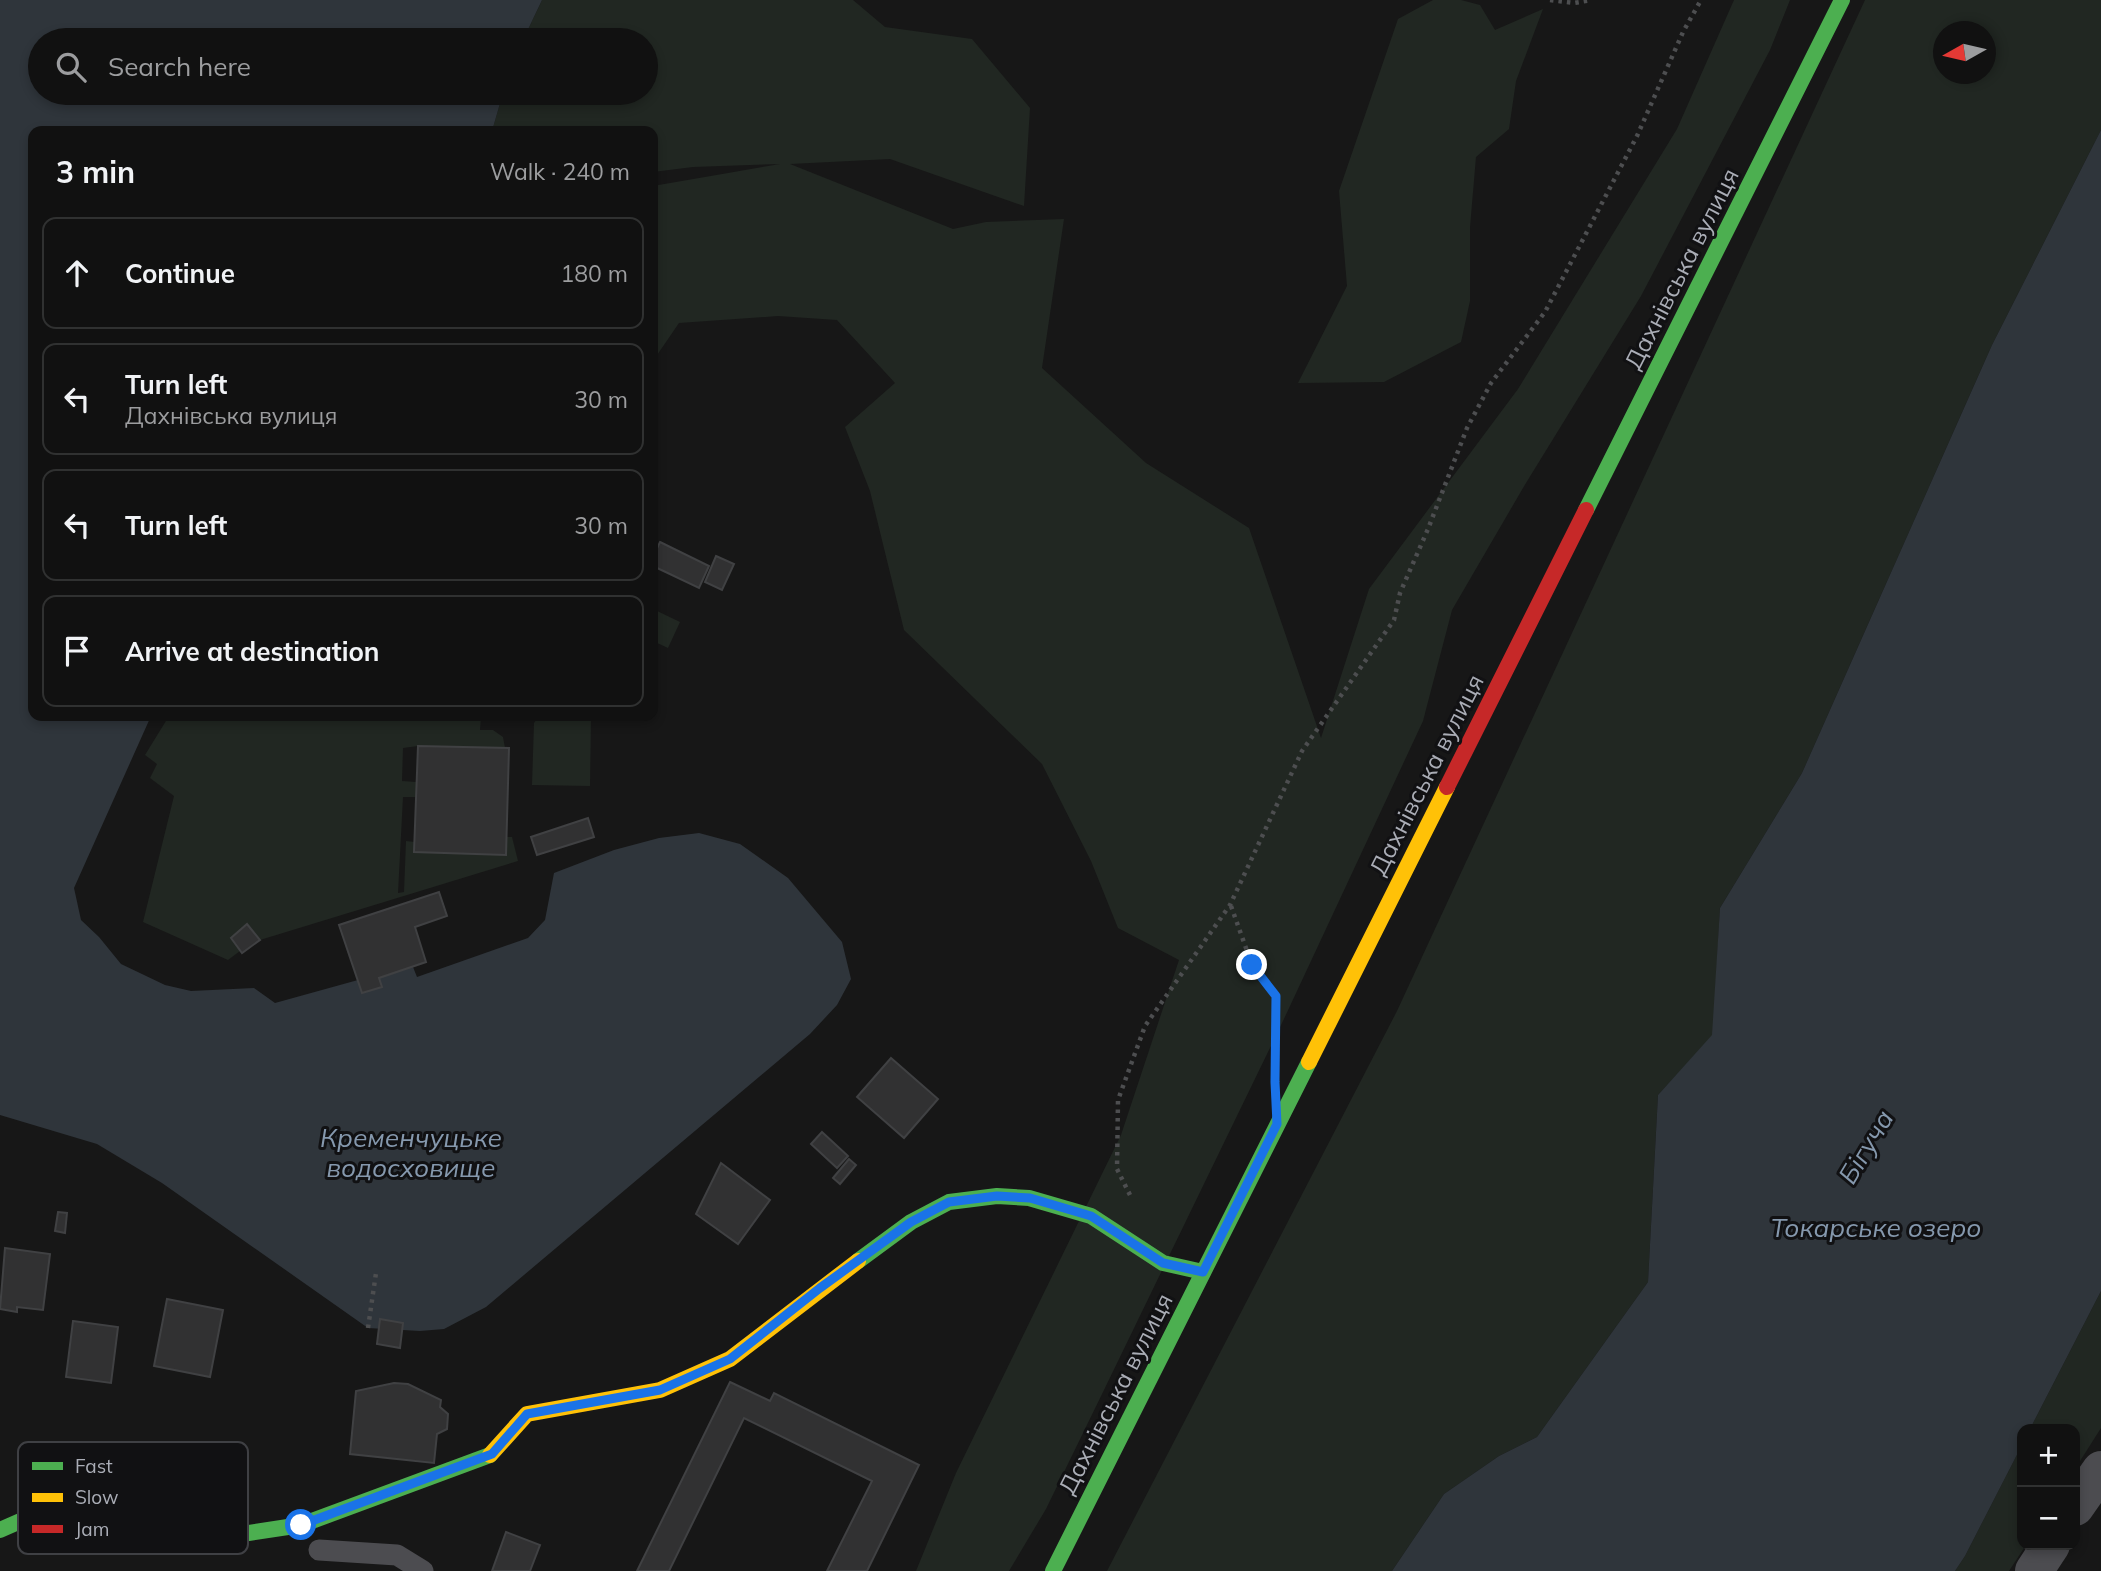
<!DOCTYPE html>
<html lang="en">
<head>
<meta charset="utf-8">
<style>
	body { margin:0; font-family:Mulish,sans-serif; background:#1e1f1f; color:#f1f3f6 }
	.controls { position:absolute; right:21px; bottom:21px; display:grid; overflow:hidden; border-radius:14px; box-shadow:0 4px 10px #0003 }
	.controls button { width:63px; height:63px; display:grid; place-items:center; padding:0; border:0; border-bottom:2px solid #303131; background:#111; color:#f1f3f6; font:35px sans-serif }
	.compass { position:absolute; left:1933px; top:21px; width:63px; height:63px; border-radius:50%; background:#111; box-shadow:0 4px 10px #0003; rotate:262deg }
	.stop { position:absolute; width:21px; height:21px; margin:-16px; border:5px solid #1a73e8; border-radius:50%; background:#fff }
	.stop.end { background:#1a73e8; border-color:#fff; box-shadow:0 2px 7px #0008 }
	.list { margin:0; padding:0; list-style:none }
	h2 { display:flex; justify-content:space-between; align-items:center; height:91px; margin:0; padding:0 28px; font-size:30px }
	h2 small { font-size:23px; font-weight:400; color:#9c9d9f }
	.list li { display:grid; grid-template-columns:46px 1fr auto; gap:21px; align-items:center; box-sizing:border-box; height:112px; margin:0 14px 14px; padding:0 14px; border:2px solid #303131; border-radius:14px }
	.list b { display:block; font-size:26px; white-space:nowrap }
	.list p { margin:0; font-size:23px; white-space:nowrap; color:#9c9d9f }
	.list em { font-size:23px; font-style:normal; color:#9c9d9f }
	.icon { flex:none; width:38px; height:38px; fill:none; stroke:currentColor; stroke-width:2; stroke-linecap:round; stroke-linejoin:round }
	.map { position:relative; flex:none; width:2101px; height:1571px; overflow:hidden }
	.search { position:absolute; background:#111; box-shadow:0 4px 10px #0003; left:28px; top:28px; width:630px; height:77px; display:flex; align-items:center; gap:18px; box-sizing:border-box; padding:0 24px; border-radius:38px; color:#9c9d9f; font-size:26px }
	.panel { position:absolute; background:#111; box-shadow:0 4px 10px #0003; left:28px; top:126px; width:630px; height:595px; border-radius:14px }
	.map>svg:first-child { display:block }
	.green { fill:#212722; fill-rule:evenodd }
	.water { fill:#2f353b }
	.building { fill:#313132; stroke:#404143; stroke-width:2 }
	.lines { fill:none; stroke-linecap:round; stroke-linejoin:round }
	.path { stroke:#4d4e50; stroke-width:4.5; stroke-dasharray:3.5 5; stroke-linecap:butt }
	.lane { stroke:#4c4c50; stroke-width:21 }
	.street { stroke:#4c4c50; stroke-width:38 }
	.fast { stroke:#4caf50; stroke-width:16 }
	.slow { stroke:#ffc107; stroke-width:16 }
	.jam { stroke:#c62828; stroke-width:16 }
	.route { stroke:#1a73e8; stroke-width:9 }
	.labels { text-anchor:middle; stroke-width:6; stroke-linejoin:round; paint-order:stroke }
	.street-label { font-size:24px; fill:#aaadb6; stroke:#111113 }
	.water-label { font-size:26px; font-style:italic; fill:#8598ad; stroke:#111113 }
	.key { fill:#111113; stroke:#3f4044; stroke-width:2 }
	.key-label { font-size:19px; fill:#aaadb6 }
</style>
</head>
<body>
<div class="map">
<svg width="2101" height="1571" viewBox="0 0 2101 1571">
	<rect width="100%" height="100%" fill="#171717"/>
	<g class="green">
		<path d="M542,0H853L885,27L972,39L1030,108L1024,206L890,159L790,164L953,229L986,222L1064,219L1042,368L1146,463L1249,528L1321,738L1369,589L1518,389L1677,129L1734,0H1790L1770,50L1641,296L1523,488L1452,610L1423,721L1283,1021L1103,1392L1046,1509L1009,1571H916L956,1473L1121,1135L1179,960L1118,928L1091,861L1042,764L904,630L870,491L845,427L895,383L837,320L778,316L679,323L653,361V186L780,164L693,167L653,172V131H492L503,93H646V40H523Z"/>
		<path d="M1433,0H1461L1480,5L1495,30L1543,9L1516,81L1509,129L1476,157L1470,227V301L1461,342L1384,382L1298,383L1347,286L1339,191L1398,19Z"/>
		<path d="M1865,0H2101V130L1992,345L1802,773L1720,908L1713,1035L1658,1095L1648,1282L1537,1437L1499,1456L1444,1494L1392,1571H1107L1397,1011ZM1944,32H1986V74H1944Z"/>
		<path d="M653,609L680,622L668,648L653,641Z"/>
		<path d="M169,716H481L480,730H493L503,737L505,748L418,746L403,748L402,781L416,782V797H403L398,893L404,892L406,841L415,842V852L506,855L507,837H512L518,861L260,940L247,925L232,938L240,951L228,960L143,922L174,796L150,778L157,764L145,755Z"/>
		<path d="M539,716H591L590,786L532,785L534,723Z"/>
		<path d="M2101,1291V1428L2075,1469V1429H2030Z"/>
		<path d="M2022,1445V1545H2026L2009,1571H1955L1965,1556Z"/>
	</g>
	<g class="water">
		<path d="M0,0H542L523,40H40V93H503L492,131H33V716H151L74,888L81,920L99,937L121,964L165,985L191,991L254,988L275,1003L358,980L363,993L382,987L379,978L413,967L417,977L528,938L545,920L554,873L614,850L659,838L699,833L740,844L788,878L842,942L851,979L837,1005L810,1034L486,1307L444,1329L420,1331L368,1328L162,1183L97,1144L0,1115Z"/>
		<path d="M2101,130V1291L2030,1429H2022V1445L1965,1556L1955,1571H1392L1444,1494L1499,1456L1537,1437L1648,1282L1658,1095L1712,1035L1720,908L1802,773L1992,345Z"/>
	</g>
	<g class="building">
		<path d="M660,542L709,566L699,588L653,566V557Z"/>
		<path d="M716,556L734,564L722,590L705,582Z"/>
		<path d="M418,746L509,748L506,855L414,852Z"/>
		<path d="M588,818L594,837L537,855L531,837Z"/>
		<path d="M439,892L447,916L415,927L426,962L379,978L382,987L362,993L339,925Z"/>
		<path d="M247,924L260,940L242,953L231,938Z"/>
		<path d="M891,1058L938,1099L904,1138L857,1097Z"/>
		<path d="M822,1132L848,1156L837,1168L811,1144Z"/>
		<path d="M849,1159L856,1165L840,1184L833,1178Z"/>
		<path d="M721,1163L770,1200L738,1244L696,1214Z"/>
		<path d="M58,1212L67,1213L65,1233L55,1231Z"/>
		<path d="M5,1248L50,1254L43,1310L17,1307V1312L0,1309Z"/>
		<path d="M167,1299L223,1310L210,1377L154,1366Z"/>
		<path d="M380,1319L403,1323L400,1348L377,1344Z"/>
		<path d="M73,1321L118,1327L111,1383L66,1377Z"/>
		<path d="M730,1382L770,1401L774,1393L919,1465L867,1571H827L872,1481L744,1418L669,1571H637Z"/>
		<path d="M394,1383L408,1384L441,1400L440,1407L448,1414L447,1429L437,1434L434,1463L350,1454L356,1391Z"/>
		<path d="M506,1532L540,1545L530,1571H492Z"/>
	</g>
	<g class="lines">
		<g class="path">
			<path d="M1550,0L1574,3L1592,0"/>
			<path d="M1231,906L1252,965L1277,996L1276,1039"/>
			<path d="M1130,1195L1117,1169L1118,1100L1145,1026L1230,905L1302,751L1394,620L1400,593L1428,529L1467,428L1491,383L1545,312L1637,136L1683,32L1701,0"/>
			<path d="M368,1328L376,1273"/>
		</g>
		<path class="lane" d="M319,1550L397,1555L423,1571"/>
		<g class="street">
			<path d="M2075,1507L2101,1470"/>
			<path d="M2034,1571L2051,1545"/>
		</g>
		<g class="fast">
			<path d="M1586,510L1842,0"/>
			<path d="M858,1261L911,1222L949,1202L997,1196L1029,1198L1091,1216L1163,1263L1203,1272"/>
			<path d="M0,1530L34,1515L103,1497L173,1512L216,1538L301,1525L490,1455"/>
			<path d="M1053,1571L1309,1062"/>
		</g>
		<g class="slow">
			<path d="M1309,1062L1447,787"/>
			<path d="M490,1455L527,1414L660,1390L730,1359L858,1261"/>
		</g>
		<path class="jam" d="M1447,787L1586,510"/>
	</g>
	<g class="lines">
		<path class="route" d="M301,1525L492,1454L527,1414L660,1390L730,1359L820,1288L911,1222L949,1202L997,1196L1030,1198L1091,1216L1163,1263L1203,1272L1277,1124L1275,1082L1276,996L1252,965"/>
	</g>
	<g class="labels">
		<g class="street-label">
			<text transform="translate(1682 269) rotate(-63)" y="8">Дахнівська вулиця</text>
			<text transform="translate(1427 775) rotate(-63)" y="8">Дахнівська вулиця</text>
			<text transform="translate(1116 1394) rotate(-63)" y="8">Дахнівська вулиця</text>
		</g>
		<g class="water-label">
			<text x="411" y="1147">Кременчуцьке<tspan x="411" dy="30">водосховище</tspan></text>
			<text transform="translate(1866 1147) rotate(-59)" y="9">Бігуча</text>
			<text x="1876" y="1237">Токарське озеро</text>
		</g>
	</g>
	<rect x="18" y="1442" width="230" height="112" rx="10" class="key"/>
	<rect x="32" y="1462" width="31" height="8" fill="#4caf50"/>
	<rect x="32" y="1493" width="31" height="9" fill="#ffc107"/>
	<rect x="32" y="1525" width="31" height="8" fill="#c62828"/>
	<g class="key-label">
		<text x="75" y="1473">Fast</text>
		<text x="75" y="1504">Slow</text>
		<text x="75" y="1536">Jam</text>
	</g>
</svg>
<div class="controls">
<button>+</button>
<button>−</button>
</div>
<svg class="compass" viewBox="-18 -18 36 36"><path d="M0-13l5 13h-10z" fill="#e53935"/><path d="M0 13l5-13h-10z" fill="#9c9d9f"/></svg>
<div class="stop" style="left:301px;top:1525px"></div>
<div class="stop end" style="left:1252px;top:965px"></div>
<div class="search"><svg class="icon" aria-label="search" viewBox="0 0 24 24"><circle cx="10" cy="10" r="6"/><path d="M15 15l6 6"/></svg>Search here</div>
<section class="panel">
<h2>3 min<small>Walk · 240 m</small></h2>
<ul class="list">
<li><svg class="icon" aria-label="ahead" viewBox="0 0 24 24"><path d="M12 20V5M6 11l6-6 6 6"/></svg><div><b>Continue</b></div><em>180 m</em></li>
<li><svg class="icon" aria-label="left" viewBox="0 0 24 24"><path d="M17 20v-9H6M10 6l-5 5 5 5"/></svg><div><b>Turn left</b><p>Дахнівська вулиця</p></div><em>30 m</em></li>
<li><svg class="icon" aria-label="left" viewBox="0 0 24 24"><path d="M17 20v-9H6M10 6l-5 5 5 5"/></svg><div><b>Turn left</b></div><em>30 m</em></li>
<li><svg class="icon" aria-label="arrive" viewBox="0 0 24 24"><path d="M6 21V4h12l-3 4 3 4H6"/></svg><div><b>Arrive at destination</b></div></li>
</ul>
</section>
</div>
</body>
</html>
